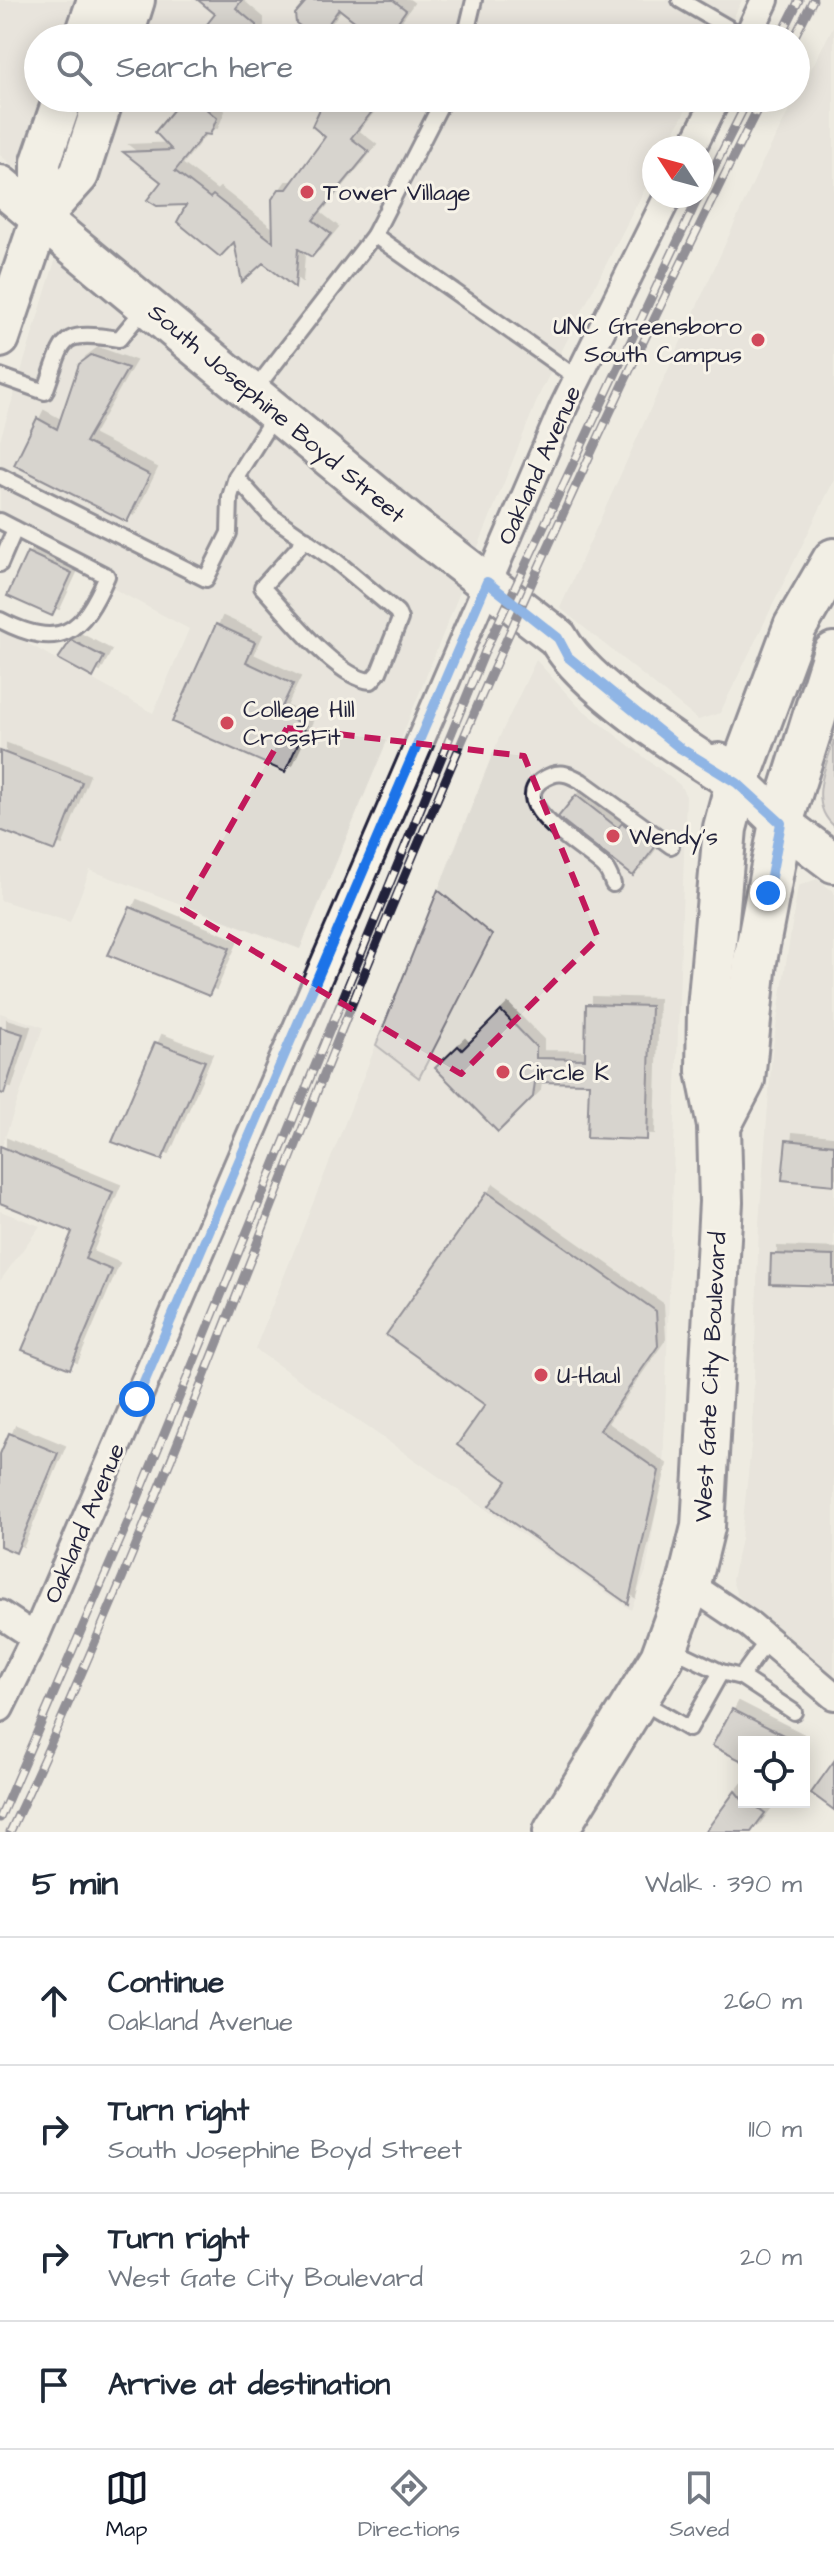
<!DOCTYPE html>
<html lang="en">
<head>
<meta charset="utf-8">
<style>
	body { margin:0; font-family:"Architects Daughter",sans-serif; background:#f2f2f3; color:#1f2937 }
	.controls { position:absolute; right:24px; bottom:24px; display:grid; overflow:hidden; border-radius:0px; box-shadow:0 4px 20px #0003 }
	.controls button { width:72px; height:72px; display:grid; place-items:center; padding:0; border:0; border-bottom:2px solid #e0e1e3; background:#fff; color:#1f2937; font:40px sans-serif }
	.compass { position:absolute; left:642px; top:136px; width:72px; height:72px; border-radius:50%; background:#fff; box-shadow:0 4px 20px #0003; rotate:306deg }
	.stop { position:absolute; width:24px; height:24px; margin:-18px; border:6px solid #1a73e8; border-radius:50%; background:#fff }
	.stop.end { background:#1a73e8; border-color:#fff; box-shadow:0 2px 8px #0008 }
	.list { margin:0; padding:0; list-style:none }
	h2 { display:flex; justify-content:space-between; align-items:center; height:104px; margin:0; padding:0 32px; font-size:34px }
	h2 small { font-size:26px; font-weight:400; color:#747a83 }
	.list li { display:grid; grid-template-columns:52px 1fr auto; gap:24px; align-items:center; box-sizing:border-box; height:128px; padding:0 32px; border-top:2px solid #e0e1e3 }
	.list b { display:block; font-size:30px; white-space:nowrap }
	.list p { margin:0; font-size:26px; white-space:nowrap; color:#747a83 }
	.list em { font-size:26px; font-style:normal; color:#747a83 }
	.icon { flex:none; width:44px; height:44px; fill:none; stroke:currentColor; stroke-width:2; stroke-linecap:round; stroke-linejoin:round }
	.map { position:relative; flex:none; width:834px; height:1832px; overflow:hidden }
	.search { position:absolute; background:#fff; box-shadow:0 4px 20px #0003; left:24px; right:24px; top:24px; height:88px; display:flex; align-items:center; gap:20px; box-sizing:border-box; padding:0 28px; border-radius:44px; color:#747a83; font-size:30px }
	.sheet { height:616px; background:#fff }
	nav { display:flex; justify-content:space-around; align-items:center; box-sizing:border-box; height:112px; border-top:2px solid #e0e1e3; background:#fff; font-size:22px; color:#747a83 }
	nav a { display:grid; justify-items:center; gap:4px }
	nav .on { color:#111827 }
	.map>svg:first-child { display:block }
	.built { fill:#dfdcd4 }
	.green { fill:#d1cdc9; stroke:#7a7882; stroke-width:2 }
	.building { fill:#bbb8b7; stroke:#22223b; stroke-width:2; filter:url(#shadow) }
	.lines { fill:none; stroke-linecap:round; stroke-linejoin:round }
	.lane-casing { stroke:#22223b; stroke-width:20 }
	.street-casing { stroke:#22223b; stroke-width:32 }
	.secondary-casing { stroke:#22223b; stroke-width:44 }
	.primary-casing { stroke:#22223b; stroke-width:48 }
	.lane { stroke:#f7f3e8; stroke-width:14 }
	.street { stroke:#f7f3e8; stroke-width:26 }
	.secondary { stroke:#f7f3e8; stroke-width:38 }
	.primary { stroke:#f7f3e8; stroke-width:42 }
	.rail-casing { stroke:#22223b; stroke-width:9 }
	.rail { stroke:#f7f3e8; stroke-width:6; stroke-dasharray:18; stroke-linecap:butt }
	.route { stroke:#1a73e8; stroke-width:10 }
	.marked { fill:none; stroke:#c2185b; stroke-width:6; stroke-dasharray:16 10; stroke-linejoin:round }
	.poi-dot { fill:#d1495b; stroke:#f7f3e8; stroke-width:3 }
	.labels { text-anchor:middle; stroke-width:6; stroke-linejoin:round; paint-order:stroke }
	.poi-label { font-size:24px; fill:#22223b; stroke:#f7f3e8; text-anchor:start }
	.street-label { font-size:24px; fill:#22223b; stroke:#f7f3e8 }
</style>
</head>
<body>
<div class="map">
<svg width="834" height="1832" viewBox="0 0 834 1832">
	<defs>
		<filter id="shadow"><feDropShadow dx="7" dy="-7" stdDeviation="0" flood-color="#0004"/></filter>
	</defs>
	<rect width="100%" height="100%" fill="#eeebe1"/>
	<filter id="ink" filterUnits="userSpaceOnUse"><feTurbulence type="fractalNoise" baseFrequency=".0125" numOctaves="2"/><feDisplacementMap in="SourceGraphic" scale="16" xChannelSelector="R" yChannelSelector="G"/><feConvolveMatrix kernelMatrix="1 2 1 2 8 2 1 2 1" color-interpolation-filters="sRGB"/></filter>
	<g filter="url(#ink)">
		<g class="built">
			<path d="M0,0H742L723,38H38V98H692L666,148H654V171L540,393L400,741L389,736L300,949L90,870L70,922L0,900V628L153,713L189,629L0,528V440L70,212L0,155Z"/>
			<path d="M834,25V480L720,713L698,720L560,608L762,163Z"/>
			<path d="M536,660L578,706L680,785L686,796L663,1472L646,1571L631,1610L255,1349L376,1045L419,1078L492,935L438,890L499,738Z"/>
			<path d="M817,879L834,892V1676L737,1595L732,1580L741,1539L752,1437L759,1223L772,1053L798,886Z"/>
			<path d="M0,1013L43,1027L0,1152Z"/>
			<path d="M0,1211L40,1226L0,1281Z"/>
		</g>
		<g class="green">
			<path d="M834,740V826C808,804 825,768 834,740Z"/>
			<path d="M438,890L492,935L419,1078L376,1045Z"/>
		</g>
		<g class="building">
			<path d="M198,0H242L236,8L256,25V32L252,38H196L215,14Z"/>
			<path d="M307,0H393L406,10L394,27L408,38H376L339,9L321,34H310L296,23L295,14Z"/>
			<path d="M183,98H193L217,118L210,135L204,134L175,171L210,198L213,195L273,242L272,199L279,189H287L325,137L312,126L320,109L326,108L334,98H383L351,138L369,152L313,220L331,234L312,257L298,249L295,288L263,263L242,282L234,242L220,257L177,222L186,205L157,206L147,200L161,182L123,152L172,150L155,132Z"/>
			<path d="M91,355L128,368L85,442L150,475L127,522L14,465L37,418L57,429L79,364Z"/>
			<path d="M27,552L72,573L52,616L7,596Z"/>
			<path d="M216,624L255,642L246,662L293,684L279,713L306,726L285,772L172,722Z"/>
			<path d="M71,640L104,657L93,678L58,659Z"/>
			<path d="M0,751L82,782L55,851L0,830Z"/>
			<path d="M576,795L618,828L622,823L655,847L633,876L558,817Z"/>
			<path d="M130,907L230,948L209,996L108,955Z"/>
			<path d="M586,1004L651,1006L647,1140L587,1138L589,1083L535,1082L533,1097L498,1132L435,1068L458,1046L462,1050L501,1011L536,1047V1058L585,1059Z"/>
			<path d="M0,1027L23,1034L4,1094L0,1093Z"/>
			<path d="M155,1042L205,1061L162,1160L112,1142Z"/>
			<path d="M786,1140L834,1145V1185L782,1180Z"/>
			<path d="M0,1146L113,1192L85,1259L112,1270L70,1369L22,1350L72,1232L0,1203Z"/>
			<path d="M487,1192L656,1311L658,1346L600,1430L659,1471L628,1604L489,1506L507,1481L457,1445L485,1405L386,1335Z"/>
			<path d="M771,1254L834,1256V1286L770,1284Z"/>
			<path d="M9,1433L58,1453L16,1553L0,1546V1454Z"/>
			<path d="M732,1709L797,1742H744V1762L712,1746Z"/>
			<path d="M834,1761V1810L811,1793Z"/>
			<path d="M735,1791L744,1802H750L765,1813L751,1832H705Z"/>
		</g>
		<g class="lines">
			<defs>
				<g id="lane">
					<path d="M680,0L746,38"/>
					<path d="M465,38L474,0"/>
					<path d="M444,98L374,235L577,378"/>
					<path d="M0,376L45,392C65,338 57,330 119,339L145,308"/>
					<path d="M253,392L374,235"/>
					<path d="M0,476L206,579L229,533L230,497L236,477L276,413"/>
					<path d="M236,477L270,515L336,561L397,612L400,619L379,672L371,681C336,678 286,612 262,587L306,539"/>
					<path d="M0,521L107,576C82,634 60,651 0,620"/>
					<path d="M0,564L15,529"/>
					<path d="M613,884C611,879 609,872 605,868C591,851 492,799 552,775C563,771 572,776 581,781L671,846"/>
					<path d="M671,1648L721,1672"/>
					<path d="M741,1677L794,1712"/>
					<path d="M641,1701L689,1729L721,1672L741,1677L767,1641"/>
				</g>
				<g id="street">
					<path d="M747,38L765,0"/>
					<path d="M692,148L717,98"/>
					<path d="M689,1584L750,1625L834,1696"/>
					<path d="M0,1614L35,1637"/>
					<path d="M0,1708L35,1637L564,406L668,196"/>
				</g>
				<g id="secondary">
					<path d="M84,38L97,0"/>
					<path d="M123,38L135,0"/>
					<path d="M0,185L414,527L558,638C584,686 688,753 737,783"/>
					<path d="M41,217L79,175L104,98"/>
					<path d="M0,338L41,217V162L63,98"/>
					<path d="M719,763L781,823L834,863"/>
				</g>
				<g id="primary">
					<path d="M719,1126L743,1080L755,961L781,823L834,654"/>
					<path d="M555,1832L662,1658L689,1584L703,1527L721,1202L719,1126L708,1071L709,1009L725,828L737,783L795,627L834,560"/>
				</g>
			</defs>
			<use href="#lane" class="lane-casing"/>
			<use href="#street" class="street-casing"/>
			<use href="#secondary" class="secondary-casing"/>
			<use href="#primary" class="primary-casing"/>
			<use href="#lane" class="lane"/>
			<use href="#street" class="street"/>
			<use href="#secondary" class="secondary"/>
			<use href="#primary" class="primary"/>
			<defs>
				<g id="rail">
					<path d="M780,38L799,0"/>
					<path d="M794,38L813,0"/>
					<path d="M702,191L749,98"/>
					<path d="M0,1818L128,1522L486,649L699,196"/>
					<path d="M10,1832C146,1542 255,1241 376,945C494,658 623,375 763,98"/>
				</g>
			</defs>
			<use href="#rail" class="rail-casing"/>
			<use href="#rail" class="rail"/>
		</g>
	</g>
	<g class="lines" filter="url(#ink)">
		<path class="route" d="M137,1399L487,582L558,638L568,657L622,701L680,748L737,783L781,823L768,893"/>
	</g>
	<path d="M0 0H834V1832H0ZM287,728L524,756L598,938L461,1074L183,909Z" fill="#eeebe1" fill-opacity=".55" fill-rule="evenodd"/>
	<path class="marked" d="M287,728L524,756L598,938L461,1074L183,909Z"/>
	<g class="poi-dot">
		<circle cx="307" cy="192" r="8"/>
		<circle cx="758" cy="340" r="8"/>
		<circle cx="227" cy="723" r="8"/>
		<circle cx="613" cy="836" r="8"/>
		<circle cx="503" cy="1072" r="8"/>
		<circle cx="541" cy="1375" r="8"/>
	</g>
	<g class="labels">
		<g class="poi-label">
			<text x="323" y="200">Tower Village</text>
			<text x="742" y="334" text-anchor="end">UNC Greensboro<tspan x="742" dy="28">South Campus</tspan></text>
			<text x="243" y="717">College Hill<tspan x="243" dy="28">CrossFit</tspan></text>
			<text x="629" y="844">Wendy's</text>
			<text x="519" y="1080">Circle K</text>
			<text x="557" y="1383">U-Haul</text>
		</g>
		<g class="street-label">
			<text transform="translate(277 413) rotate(40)" y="8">South Josephine Boyd Street</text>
			<text transform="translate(539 465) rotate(-66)" y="8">Oakland Avenue</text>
			<text transform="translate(710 1377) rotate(-87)" y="8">West Gate City Boulevard</text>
			<text transform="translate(84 1523) rotate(-67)" y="8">Oakland Avenue</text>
		</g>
	</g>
</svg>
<div class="controls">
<button><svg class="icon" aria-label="locate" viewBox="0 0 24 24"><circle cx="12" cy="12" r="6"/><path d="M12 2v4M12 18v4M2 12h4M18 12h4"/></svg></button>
</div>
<svg class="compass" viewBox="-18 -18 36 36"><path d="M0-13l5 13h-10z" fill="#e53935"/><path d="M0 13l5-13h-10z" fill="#747a83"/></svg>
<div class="stop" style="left:137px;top:1399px"></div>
<div class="stop end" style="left:768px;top:893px"></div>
<div class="search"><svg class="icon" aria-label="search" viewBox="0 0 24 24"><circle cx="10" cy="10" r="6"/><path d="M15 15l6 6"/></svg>Search here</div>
</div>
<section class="sheet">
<h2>5 min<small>Walk · 390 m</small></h2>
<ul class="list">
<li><svg class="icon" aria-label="ahead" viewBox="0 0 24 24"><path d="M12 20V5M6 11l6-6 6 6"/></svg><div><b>Continue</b><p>Oakland Avenue</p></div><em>260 m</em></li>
<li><svg class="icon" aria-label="right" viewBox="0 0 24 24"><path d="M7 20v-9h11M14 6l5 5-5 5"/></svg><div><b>Turn right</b><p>South Josephine Boyd Street</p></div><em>110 m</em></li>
<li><svg class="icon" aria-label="right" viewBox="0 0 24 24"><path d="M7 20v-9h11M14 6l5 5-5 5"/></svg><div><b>Turn right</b><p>West Gate City Boulevard</p></div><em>20 m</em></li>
<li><svg class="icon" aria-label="arrive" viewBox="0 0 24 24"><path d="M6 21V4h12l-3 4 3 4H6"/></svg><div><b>Arrive at destination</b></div></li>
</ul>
</section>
<nav>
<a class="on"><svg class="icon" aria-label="map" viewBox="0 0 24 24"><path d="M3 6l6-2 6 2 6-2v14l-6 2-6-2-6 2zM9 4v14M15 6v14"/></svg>Map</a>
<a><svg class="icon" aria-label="directions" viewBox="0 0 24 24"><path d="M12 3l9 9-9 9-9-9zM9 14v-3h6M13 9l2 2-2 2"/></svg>Directions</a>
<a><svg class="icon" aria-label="saved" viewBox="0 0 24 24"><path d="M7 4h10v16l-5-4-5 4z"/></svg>Saved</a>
</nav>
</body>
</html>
